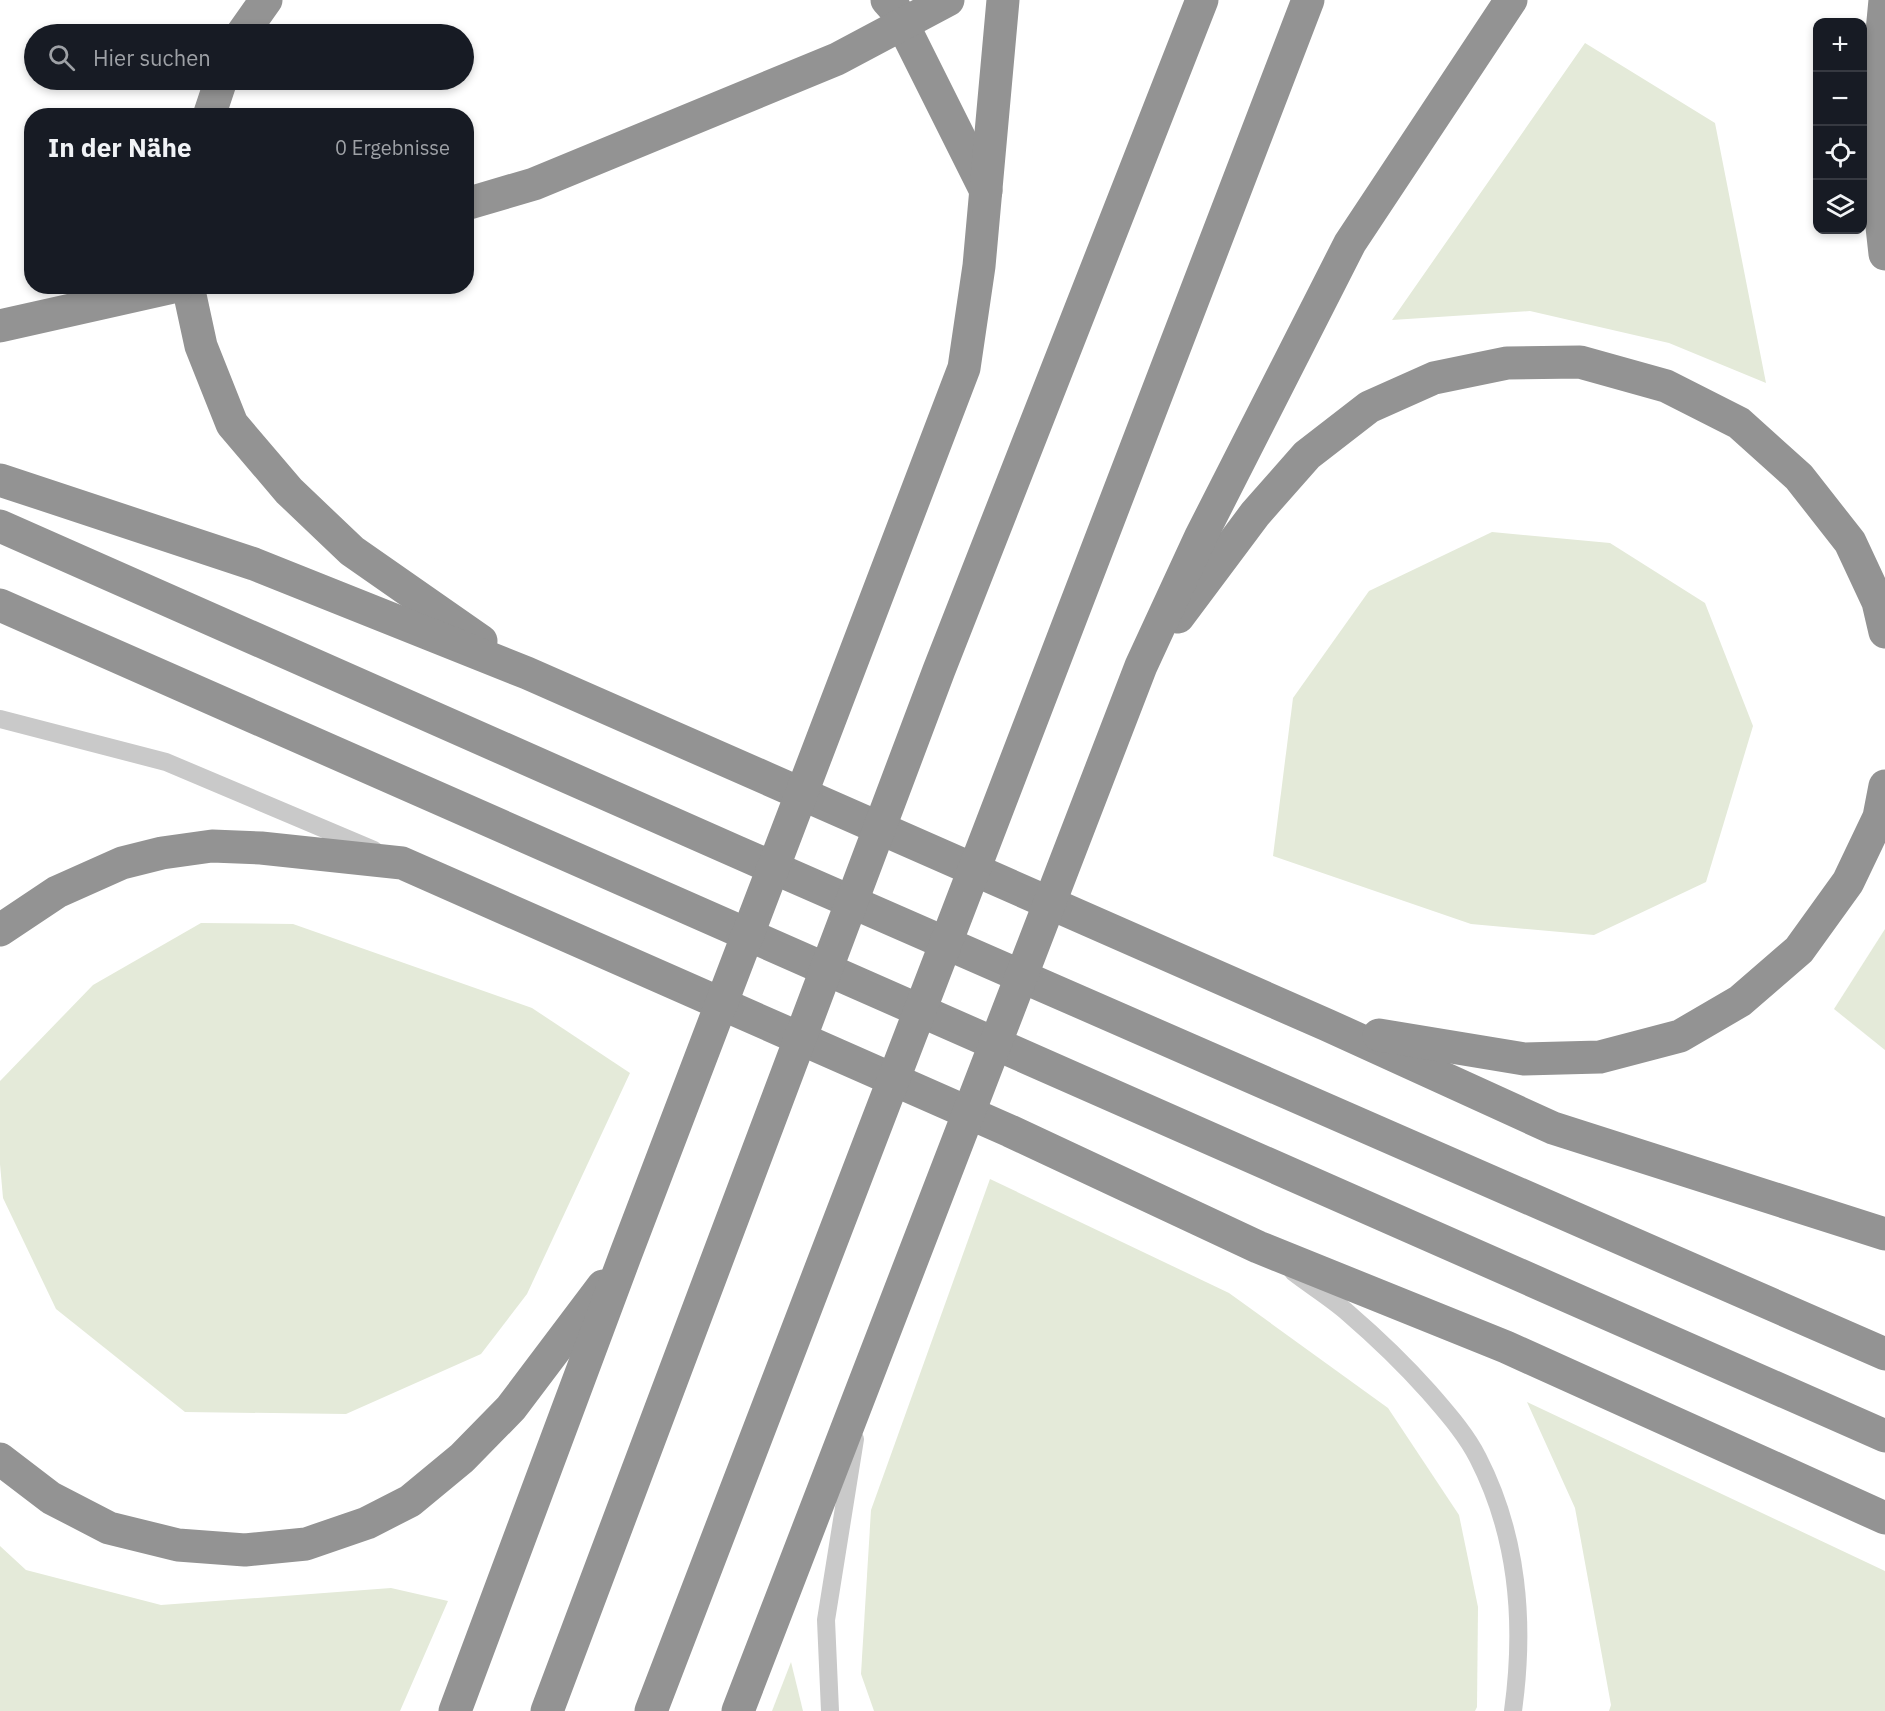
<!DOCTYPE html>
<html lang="de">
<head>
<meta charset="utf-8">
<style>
	body { margin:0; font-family:"IBM Plex Sans",sans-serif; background:#242831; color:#f1f3f6 }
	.controls { position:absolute; right:18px; top:18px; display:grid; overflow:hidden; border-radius:12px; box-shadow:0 3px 9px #0003 }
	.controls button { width:54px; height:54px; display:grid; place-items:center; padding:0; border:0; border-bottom:2px solid #363941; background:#171b24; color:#f1f3f6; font:30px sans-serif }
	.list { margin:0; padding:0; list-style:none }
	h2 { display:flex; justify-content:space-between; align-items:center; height:78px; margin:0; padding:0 24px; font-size:26px }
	h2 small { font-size:20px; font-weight:400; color:#9ea1a6 }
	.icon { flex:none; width:33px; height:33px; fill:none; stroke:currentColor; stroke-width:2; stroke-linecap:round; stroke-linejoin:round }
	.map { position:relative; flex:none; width:1885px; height:1711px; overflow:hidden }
	.search { position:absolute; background:#171b24; box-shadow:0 3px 9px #0003; left:24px; top:24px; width:450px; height:66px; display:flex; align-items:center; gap:15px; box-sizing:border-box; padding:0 21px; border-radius:33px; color:#9ea1a6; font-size:22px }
	.panel { position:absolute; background:#171b24; box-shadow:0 3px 9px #0003; left:24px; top:108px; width:450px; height:186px; border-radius:24px }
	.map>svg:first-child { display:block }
	.green { fill:#e4ead9 }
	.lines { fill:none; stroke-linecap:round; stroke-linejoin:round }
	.lane { stroke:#c9c9c9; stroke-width:18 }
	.highway { stroke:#939393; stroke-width:33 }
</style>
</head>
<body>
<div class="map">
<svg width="1885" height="1711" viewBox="0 0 1885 1711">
	<rect width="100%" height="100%" fill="#fff"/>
	<g class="green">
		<path d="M1585,43L1715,123L1766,383L1669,343L1530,311L1392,320Z"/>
		<path d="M1492,532L1610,543L1705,603L1753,726L1706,882L1594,935L1471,924L1273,856L1293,698L1369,591Z"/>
		<path d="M201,923L293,924L532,1008L630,1073L527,1294L481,1354L346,1414L185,1412L56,1309L3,1198L0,1164V1081L93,985Z"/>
		<path d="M1885,929V1050L1834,1009Z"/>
		<path d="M990,1179L1229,1293L1388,1408L1459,1515L1478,1607L1477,1707L1475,1711H874L861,1674L871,1510Z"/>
		<path d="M1527,1402L1885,1571V1711H1609L1611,1705L1575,1508Z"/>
		<path d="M0,1546L26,1570L161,1605L391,1588L448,1601L400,1711H0Z"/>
		<path d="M791,1662L803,1711H772Z"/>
	</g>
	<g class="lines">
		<g class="lane">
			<path d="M0,719L166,762L374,850"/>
			<path d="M1293,1272C1311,1286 1331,1298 1348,1313C1377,1338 1404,1364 1429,1392C1447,1413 1466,1434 1478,1458C1519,1538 1525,1624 1513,1711"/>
			<path d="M830,1711L826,1620L855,1439"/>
		</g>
		<g class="highway">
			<path d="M887,0L895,9L986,191"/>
			<path d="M1885,0L1872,137L1885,254"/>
			<path d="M242,34L266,0"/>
			<path d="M209,116L221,80"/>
			<path d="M466,204L534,184L837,59L948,0"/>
			<path d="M188,286L201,346L232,424L289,491L352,551L481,641"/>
			<path d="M0,326L178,286"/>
			<path d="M0,480L254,564L527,673L1327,1025L1553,1128L1885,1234"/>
			<path d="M0,526L735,851L1885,1354"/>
			<path d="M0,605L1885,1436"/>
			<path d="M1178,617L1255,514L1307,455L1369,407L1434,378L1507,363L1580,362L1666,386L1739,423L1799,477L1850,542L1878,602L1885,632"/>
			<path d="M0,930L57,892L122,863L162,853L212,846L261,848L402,863L1010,1131L1258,1247L1506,1347L1885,1518"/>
			<path d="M1379,1035L1524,1059L1600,1057L1680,1036L1740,1001L1799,950L1848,882L1879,817L1885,786"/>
			<path d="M0,1459L51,1498L109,1528L178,1545L245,1550L306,1544L367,1523L410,1501L462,1458L511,1408L603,1286"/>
			<path d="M455,1711L625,1256L964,368L979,266L1003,0"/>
			<path d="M547,1711L939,670L1202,0"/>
			<path d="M651,1711L1308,0"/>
			<path d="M738,1711L1141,666L1201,536L1350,243L1511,0"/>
		</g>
	</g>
</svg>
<div class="controls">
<button>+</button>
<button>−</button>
<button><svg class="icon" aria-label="locate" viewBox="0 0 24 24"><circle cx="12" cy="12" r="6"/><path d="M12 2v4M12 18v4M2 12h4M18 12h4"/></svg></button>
<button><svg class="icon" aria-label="layers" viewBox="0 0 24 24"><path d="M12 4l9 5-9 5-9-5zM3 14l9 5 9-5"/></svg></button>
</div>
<div class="search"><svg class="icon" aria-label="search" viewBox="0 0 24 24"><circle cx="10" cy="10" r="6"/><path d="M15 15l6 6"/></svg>Hier suchen</div>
<section class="panel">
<h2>In der Nähe<small>0 Ergebnisse</small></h2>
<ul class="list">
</ul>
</section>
</div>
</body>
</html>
